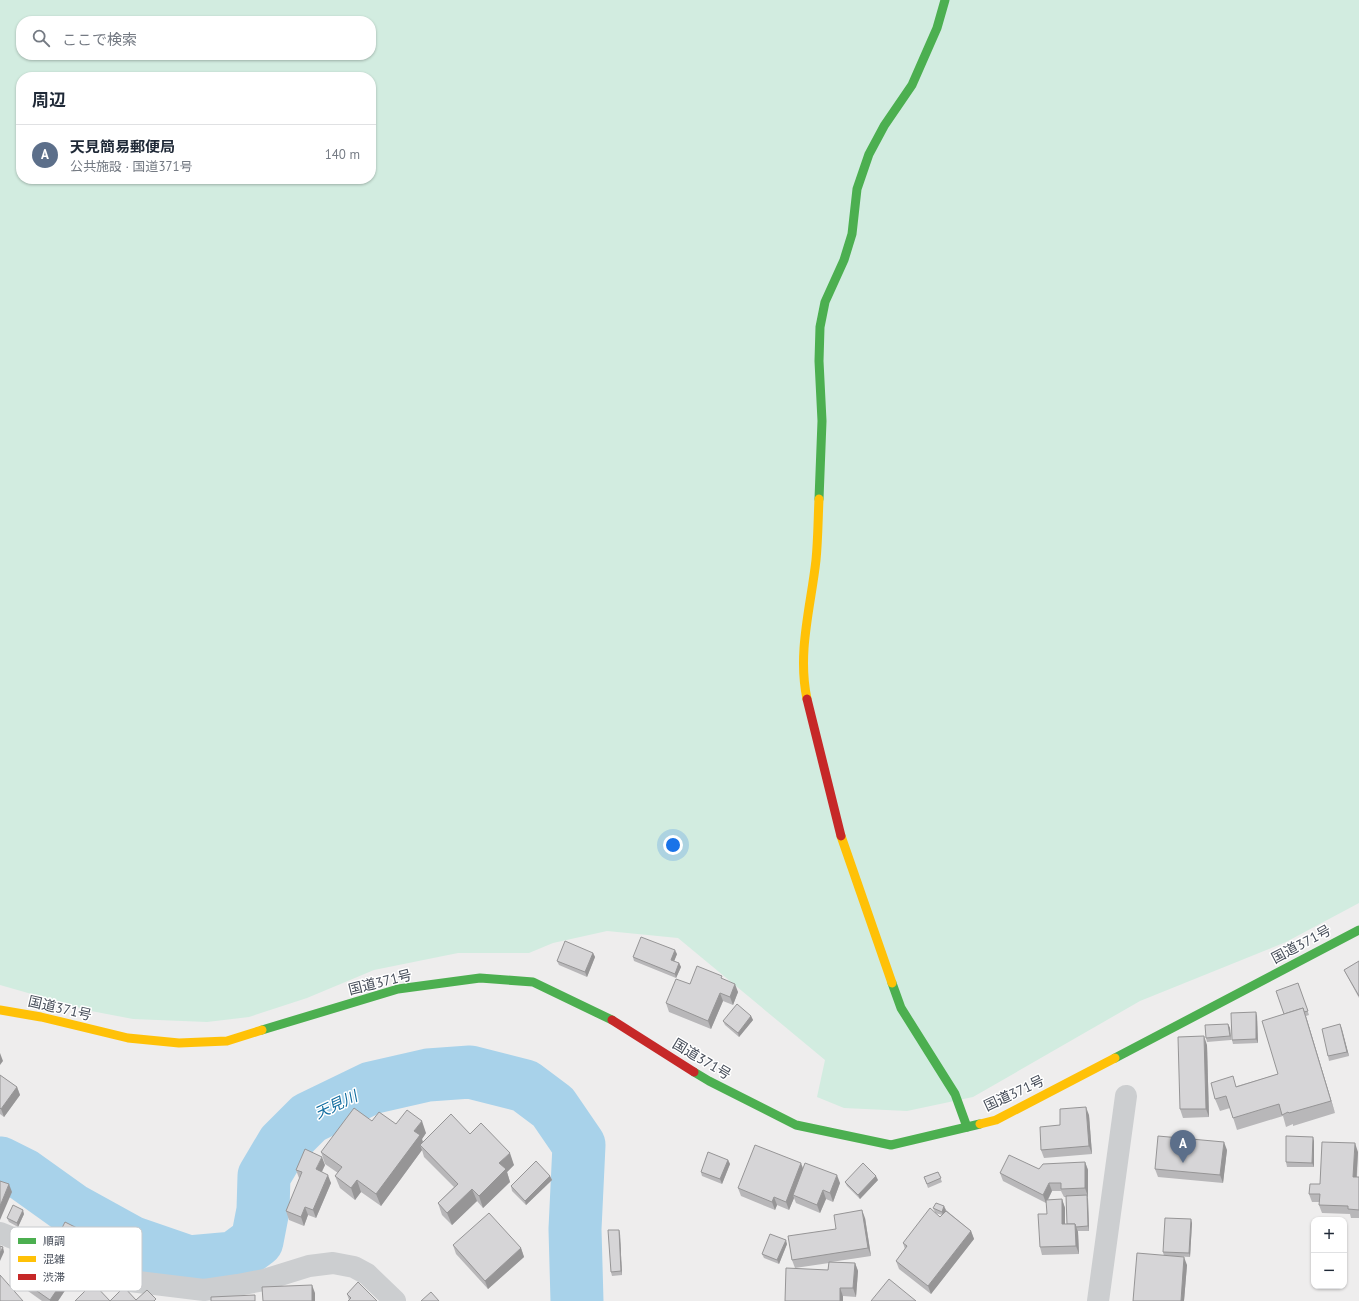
<!DOCTYPE html>
<html lang="ja">
<head>
<meta charset="utf-8">
<style>
	body { margin:0; font-family:"PT Sans","Noto Sans JP",sans-serif; background:#f6f6f7; color:#1f2937 }
	.controls { position:absolute; right:12px; bottom:12px; display:grid; overflow:hidden; border-radius:8px; box-shadow:0 1px 3px #0004 }
	.controls button { width:36px; height:36px; display:grid; place-items:center; padding:0; border:0; border-bottom:1px solid #e0e1e3; background:#fff; color:#1f2937; font:20px sans-serif }
	.you { position:absolute; left:673px; top:845px; width:14px; height:14px; margin:-10px; border:3px solid #fff; border-radius:50%; background:#1a73e8; box-shadow:0 0 0 6px #1a73e833 }
	.badge { display:grid; place-items:center; width:26px; height:26px; border-radius:50%; background:#81858d; color:#fff; font-size:13px; font-weight:700 }
	.pin { position:absolute; translate:-50% -33px; filter:drop-shadow(0 1px 2px #0008) }
	.pin::after { content:''; position:absolute; top:21px; width:14px; height:12px; background:inherit; clip-path:polygon(0 0,100% 0,50% 100%) }
	.list { margin:0; padding:0; list-style:none }
	h2 { display:flex; justify-content:space-between; align-items:center; height:52px; margin:0; padding:0 16px; font-size:17px }
	h2 small { font-size:13px; font-weight:400; color:#747a83 }
	.list li { display:grid; grid-template-columns:26px 1fr auto; gap:12px; align-items:center; box-sizing:border-box; height:60px; padding:0 16px; border-top:1px solid #e0e1e3 }
	.list b { display:block; font-size:15px; white-space:nowrap }
	.list p { margin:0; font-size:13px; white-space:nowrap; color:#747a83 }
	.list em { font-size:13px; font-style:normal; color:#747a83 }
	.icon { flex:none; width:22px; height:22px; fill:none; stroke:currentColor; stroke-width:2; stroke-linecap:round; stroke-linejoin:round }
	.map { position:relative; flex:none; width:1359px; height:1301px; overflow:hidden }
	.search { position:absolute; background:#fff; box-shadow:0 1px 3px #0004; left:16px; top:16px; width:360px; height:44px; display:flex; align-items:center; gap:10px; box-sizing:border-box; padding:0 14px; border-radius:16px; color:#747a83; font-size:15px }
	.panel { position:absolute; background:#fff; box-shadow:0 1px 3px #0004; left:16px; top:72px; width:360px; height:112px; border-radius:16px }
	.map>svg:first-child { display:block }
	.green { fill:#d2ece0; fill-rule:evenodd }
	.lines { fill:none; stroke-linecap:round; stroke-linejoin:round }
	.river { stroke:#a8d2ea; stroke-width:53 }
	.street { stroke:#ccced0; stroke-width:22 }
	.fast { stroke:#4caf50; stroke-width:9 }
	.slow { stroke:#ffc107; stroke-width:9 }
	.jam { stroke:#c62828; stroke-width:9 }
	.wall { fill:#b8b7b9; fill-rule:evenodd }
	.shaded-wall { fill:#969596 }
	.building { fill:#d6d5d7; stroke:#969596 }
	.labels { text-anchor:middle; stroke-width:3; stroke-linejoin:round; paint-order:stroke }
	.street-label { font-size:14px; fill:#464d59; stroke:#fff }
	.water-label { font-size:15px; font-style:italic; fill:#116da0; stroke:#fff }
	.key { fill:#fff; stroke:#c8cacd; stroke-width:1 }
	.key-label { font-size:11px; fill:#464d59 }
</style>
</head>
<body>
<div class="map">
<svg width="1359" height="1301" viewBox="0 0 1359 1301">
	<rect width="100%" height="100%" fill="#eeeded"/>
	<path class="green" d="M0,0H1359V903L1286,942L1140,1001L973,1097L907,1111L844,1108L817,1097L825,1060L678,938L607,931L553,943L529,953H458L374,970L307,998L249,1017L207,1022L133,1019L91,1011L0,985ZM21,21H371V55H21ZM21,77H371V179H21Z"/>
	<g class="lines">
		<path class="river" d="M0,1163L24,1175L73,1210L131,1242L189,1262L234,1258L257,1241L263,1210L264,1176L283,1144L309,1118L371,1088L428,1075L470,1072L525,1086L553,1107L579,1145L575,1229L577,1301"/>
		<g class="street">
			<path d="M0,1233L114,1279L204,1290L238,1285L264,1280L309,1266L333,1263L354,1267L367,1274L395,1301"/>
			<path d="M1098,1301L1126,1096"/>
		</g>
		<g class="fast">
			<path d="M819,499L822,421L819,361L820,327L825,302L844,260L852,234L857,189L869,154L884,126L912,85L937,28L945,0"/>
			<path d="M892,983L901,1008L955,1094L967,1127"/>
			<path d="M262,1030L398,989L480,978L533,982L612,1020"/>
			<path d="M1115,1058L1359,930"/>
			<path d="M694,1072L709,1081L796,1125L891,1145L980,1124"/>
		</g>
		<g class="slow">
			<path d="M807,699C797,652 811,606 816,560C818,540 818,519 819,499"/>
			<path d="M841,836L892,983"/>
			<path d="M0,1010L41,1017L128,1038L179,1043L227,1041L262,1030"/>
			<path d="M980,1124L996,1120L1115,1058"/>
		</g>
		<g class="jam">
			<path d="M807,699L841,836"/>
			<path d="M612,1020L694,1072"/>
		</g>
	</g>
	<g class="wall">
		<path d="M593,953L595,957L587,977L559,965L557,961Z"/>
		<path d="M677,954L674,961L679,963L681,967L676,978L634,961L633,957Z"/>
		<path d="M1359,961V998L1346,974L1344,970Z"/>
		<path d="M723,979L738,992L733,1005L723,1001L711,1029L669,1012L666,1003L690,984Z"/>
		<path d="M1298,983L1309,1015L1306,1016L1335,1113L1293,1126V1124L1286,1127L1283,1116L1237,1130L1230,1108L1220,1111L1215,1099L1237,1086L1278,1074Z"/>
		<path d="M751,1016L753,1020L739,1037L725,1025L723,1021Z"/>
		<path d="M1257,1016L1258,1043L1233,1044L1232,1040Z"/>
		<path d="M1228,1024L1230,1028L1231,1040L1207,1042L1206,1038Z"/>
		<path d="M1340,1024L1349,1056L1329,1061L1328,1056Z"/>
		<path d="M1207,1045L1209,1117L1183,1118L1180,1109Z"/>
		<path d="M0,1075L17,1087L20,1095L4,1117L0,1114Z"/>
		<path d="M1089,1115L1092,1154L1044,1158L1041,1150L1060,1125Z"/>
		<path d="M372,1121L396,1124L426,1133L422,1139L423,1142L470,1134L514,1165L507,1172L510,1182L483,1208L477,1201L452,1225L442,1215L438,1203L454,1187L424,1157L422,1150L381,1206L361,1192L355,1200L340,1188L335,1176L338,1173L325,1164L321,1152Z"/>
		<path d="M1314,1141V1167H1287L1286,1162Z"/>
		<path d="M1227,1150L1223,1183L1158,1177L1155,1169Z"/>
		<path d="M1358,1152L1357,1177H1359V1218H1351L1350,1214L1322,1213L1319,1205L1320,1202H1312L1309,1194Z"/>
		<path d="M728,1160L730,1164L722,1184L702,1176L701,1172Z"/>
		<path d="M1085,1162L1088,1170V1197H1087L1088,1199L1089,1231H1078L1079,1254L1042,1255L1040,1247L1047,1214V1202L1046,1203L1003,1181L1000,1173L1039,1169ZM1052,1191H1061L1064,1197H1066L1067,1224H1065V1208L1062,1199L1048,1200Z"/>
		<path d="M325,1165L322,1172L331,1183L316,1218L308,1215L304,1226L289,1220L286,1211L300,1178H299L296,1170Z"/>
		<path d="M803,1168L840,1183L833,1202L826,1199L820,1213L796,1203L794,1198L789,1210L777,1205L775,1210L741,1196L738,1188Z"/>
		<path d="M938,1172L942,1182L928,1188L924,1177Z"/>
		<path d="M550,1176L552,1180L526,1205L512,1191L511,1186Z"/>
		<path d="M878,1180L860,1199L847,1186L845,1182Z"/>
		<path d="M933,1208L946,1210L971,1231L974,1239L931,1294L899,1269L896,1261L905,1249L903,1243L935,1212ZM935,1213L942,1215L940,1217Z"/>
		<path d="M24,1214L18,1227L9,1222L7,1218Z"/>
		<path d="M865,1218L871,1256L831,1262L855,1263L858,1271L856,1297L843,1296L828,1270L829,1263L795,1268L792,1260L836,1229Z"/>
		<path d="M1192,1223L1190,1257L1170,1256L1187,1265L1184,1301H1133L1164,1256L1163,1252Z"/>
		<path d="M619,1230L620,1234L622,1275L612,1276L611,1272Z"/>
		<path d="M99,1239L101,1243L92,1261L58,1244L56,1240Z"/>
		<path d="M787,1244L779,1264L764,1258L762,1254Z"/>
		<path d="M453,1245L521,1248L524,1257L488,1289L456,1254Z"/>
		<path d="M11,1273L70,1283L58,1301H42L14,1281Z"/>
		<path d="M347,1294L377,1301L349,1300Z"/>
	</g>
	<g class="shaded-wall">
		<path d="M675,950L677,954L673,964L671,960Z"/>
		<path d="M593,953L595,957L587,977L585,972Z"/>
		<path d="M679,963L681,967L676,978L675,974Z"/>
		<path d="M735,984L738,992L733,1005L730,997Z"/>
		<path d="M720,993L723,1001L711,1029L708,1021Z"/>
		<path d="M1303,1008L1307,1020L1335,1113L1331,1101Z"/>
		<path d="M1256,1012L1257,1016L1258,1043L1256,1039Z"/>
		<path d="M751,1016L753,1020L739,1037L738,1033Z"/>
		<path d="M1228,1024L1230,1028L1231,1040L1230,1036Z"/>
		<path d="M1340,1024L1342,1029L1349,1056L1347,1052Z"/>
		<path d="M1204,1036L1207,1045L1209,1117L1206,1109Z"/>
		<path d="M0,1053L3,1061L0,1065Z"/>
		<path d="M17,1087L20,1095L4,1117L1,1109Z"/>
		<path d="M1086,1107L1089,1115L1092,1154L1089,1146Z"/>
		<path d="M422,1121L426,1133L422,1139L424,1147L420,1145L422,1150L381,1206L376,1194L414,1131Z"/>
		<path d="M1313,1137L1314,1141V1167L1312,1163Z"/>
		<path d="M1224,1142L1227,1150L1223,1183L1220,1175Z"/>
		<path d="M1355,1143L1358,1152L1356,1185L1353,1177Z"/>
		<path d="M510,1153L514,1165L507,1172L510,1182L483,1208L479,1196L499,1163Z"/>
		<path d="M322,1157L325,1165L319,1177L316,1169Z"/>
		<path d="M728,1160L730,1164L722,1184L720,1179Z"/>
		<path d="M1085,1162L1088,1170V1197L1085,1188Z"/>
		<path d="M801,1163L804,1171L793,1195L794,1198L789,1210L786,1202Z"/>
		<path d="M328,1175L331,1183L316,1218L313,1210Z"/>
		<path d="M837,1175L840,1183L833,1202L830,1193Z"/>
		<path d="M550,1176L552,1180L526,1205L525,1201Z"/>
		<path d="M876,1176L878,1180L860,1199L858,1195Z"/>
		<path d="M357,1180L361,1192L355,1200L351,1188Z"/>
		<path d="M1049,1183L1052,1191L1046,1203L1043,1195Z"/>
		<path d="M9,1184L12,1192L0,1220V1206Z"/>
		<path d="M472,1189L477,1201L452,1225L447,1213Z"/>
		<path d="M823,1190L826,1199L820,1213L817,1205Z"/>
		<path d="M1087,1195L1088,1199L1089,1231L1088,1226Z"/>
		<path d="M774,1197L777,1205L775,1210L772,1202Z"/>
		<path d="M1062,1199L1065,1208V1232L1062,1224Z"/>
		<path d="M944,1206L946,1210L943,1216L942,1212Z"/>
		<path d="M305,1207L308,1215L304,1226L301,1217Z"/>
		<path d="M23,1210L24,1214L18,1227L17,1223Z"/>
		<path d="M862,1210L865,1218L871,1256L868,1248Z"/>
		<path d="M1191,1219L1192,1223L1190,1257L1189,1253Z"/>
		<path d="M1075,1224L1078,1232L1079,1254L1076,1246Z"/>
		<path d="M619,1230L620,1234L622,1275L621,1271Z"/>
		<path d="M971,1231L974,1239L931,1294L928,1286Z"/>
		<path d="M99,1239L101,1243L92,1261L91,1257Z"/>
		<path d="M786,1240L787,1244L779,1264L777,1260Z"/>
		<path d="M3,1247L4,1252L0,1261V1253Z"/>
		<path d="M521,1248L524,1257L488,1289L485,1281Z"/>
		<path d="M1184,1257L1187,1265L1184,1301H1181Z"/>
		<path d="M855,1263L858,1271L856,1297L853,1288Z"/>
		<path d="M67,1275L70,1283L58,1301H50V1300Z"/>
		<path d="M312,1285L315,1293V1301H312Z"/>
		<path d="M840,1288L843,1296V1301H840Z"/>
	</g>
	<g class="building">
		<path d="M641,937L675,950L671,960L679,963L675,974L633,957Z"/>
		<path d="M565,941L593,953L585,972L557,961Z"/>
		<path d="M1359,961V996L1344,970Z"/>
		<path d="M697,966L722,976L721,978L735,984L730,997L720,993L708,1021L666,1003L676,979L690,984Z"/>
		<path d="M1298,983L1308,1011L1304,1012L1303,1008L1284,1014L1276,991Z"/>
		<path d="M737,1004L751,1016L738,1033L723,1021Z"/>
		<path d="M1303,1008L1331,1101L1289,1113L1288,1112L1282,1115L1279,1104L1233,1118L1226,1096L1215,1099L1211,1083L1233,1076L1236,1087L1278,1074L1262,1021Z"/>
		<path d="M1256,1012V1039L1232,1040L1231,1013Z"/>
		<path d="M1228,1024L1230,1036L1206,1038L1205,1025Z"/>
		<path d="M1340,1024L1347,1052L1328,1056L1322,1029Z"/>
		<path d="M1204,1036L1206,1109H1180L1178,1037Z"/>
		<path d="M0,1075L17,1087L1,1109L0,1108Z"/>
		<path d="M1086,1107L1089,1146L1041,1150L1040,1127L1060,1125V1109Z"/>
		<path d="M354,1108L372,1121L379,1112L396,1124L407,1110L422,1121L414,1131L420,1135L376,1194L357,1180L351,1188L335,1176L342,1167L321,1152Z"/>
		<path d="M451,1114L470,1134L481,1123L510,1153L499,1163L506,1169L479,1196L472,1189L447,1213L438,1203L458,1184L420,1145Z"/>
		<path d="M1158,1136L1224,1142L1220,1175L1155,1169Z"/>
		<path d="M1286,1136L1313,1137L1312,1163L1286,1162Z"/>
		<path d="M1322,1142L1355,1143L1353,1177H1359V1210L1348,1209V1206L1319,1205L1320,1194H1309L1310,1184H1320Z"/>
		<path d="M755,1145L801,1163L786,1202L774,1197L772,1202L738,1188Z"/>
		<path d="M305,1149L322,1157L316,1169L328,1175L313,1210L305,1207L301,1217L286,1211L302,1172L296,1170Z"/>
		<path d="M708,1152L728,1160L720,1179L701,1172Z"/>
		<path d="M1009,1155L1039,1169L1043,1164L1085,1162V1188L1061,1189V1183H1049L1043,1195L1000,1173Z"/>
		<path d="M536,1161L550,1176L525,1201L511,1186Z"/>
		<path d="M805,1163L837,1175L830,1193L823,1190L817,1205L793,1195Z"/>
		<path d="M863,1163L876,1176L858,1195L845,1182Z"/>
		<path d="M938,1172L941,1178L927,1184L924,1177Z"/>
		<path d="M0,1181L9,1184L0,1206Z"/>
		<path d="M1087,1195L1088,1226L1076,1227L1075,1224H1067L1066,1196Z"/>
		<path d="M1062,1199V1224H1075L1076,1246L1040,1247L1038,1214H1047L1046,1200Z"/>
		<path d="M936,1203L944,1206L942,1212L933,1208Z"/>
		<path d="M13,1205L23,1210L17,1223L7,1218Z"/>
		<path d="M930,1208L940,1217L946,1211L971,1231L928,1286L896,1261L907,1246L903,1243Z"/>
		<path d="M862,1210L868,1248L792,1260L788,1236L836,1229L834,1215Z"/>
		<path d="M489,1213L521,1248L485,1281L453,1245Z"/>
		<path d="M1165,1218L1191,1219L1189,1253L1163,1252Z"/>
		<path d="M65,1222L99,1239L91,1257L56,1240Z"/>
		<path d="M608,1230H619L621,1271L611,1272Z"/>
		<path d="M770,1234L786,1240L777,1260L762,1254Z"/>
		<path d="M0,1246L3,1247L0,1253Z"/>
		<path d="M29,1248L67,1275L50,1300L11,1273Z"/>
		<path d="M1137,1253L1184,1257L1181,1301H1133Z"/>
		<path d="M829,1262L855,1263L853,1288H840V1301H785L786,1268L828,1270Z"/>
		<path d="M0,1275L23,1301H0Z"/>
		<path d="M889,1279L916,1301H871Z"/>
		<path d="M358,1282L377,1301H348L351,1298L347,1294Z"/>
		<path d="M93,1283L110,1301L124,1287L136,1300L147,1290L156,1299L154,1301H75Z"/>
		<path d="M312,1285V1301H263L262,1287Z"/>
		<path d="M431,1292L439,1301H421Z"/>
		<path d="M255,1295V1301H211V1297Z"/>
	</g>
	<g class="labels">
		<g class="street-label">
			<text transform="translate(1301 944) rotate(-28)" y="5">国道371号</text>
			<text transform="translate(380 982) rotate(-14)" y="5">国道371号</text>
			<text transform="translate(60 1008) rotate(13)" y="5">国道371号</text>
			<text transform="translate(702 1059) rotate(31)" y="5">国道371号</text>
			<text transform="translate(1014 1093) rotate(-25)" y="5">国道371号</text>
		</g>
		<g class="water-label">
			<text transform="translate(336 1105) rotate(-25)" y="5">天見川</text>
		</g>
	</g>
	<rect x="10" y="1227" width="132" height="64" rx="6" class="key"/>
	<rect x="18" y="1238" width="18" height="6" fill="#4caf50"/>
	<rect x="18" y="1256" width="18" height="6" fill="#ffc107"/>
	<rect x="18" y="1274" width="18" height="6" fill="#c62828"/>
	<g class="key-label">
		<text x="43" y="1245">順調</text>
		<text x="43" y="1263">混雑</text>
		<text x="43" y="1281">渋滞</text>
	</g>
</svg>
<div class="controls">
<button>+</button>
<button>−</button>
</div>
<div class="you"></div>
<div class="pin badge" style="left:1183px;top:1163px;background:#5c6f8a">A</div>
<div class="search"><svg class="icon" aria-label="search" viewBox="0 0 24 24"><circle cx="10" cy="10" r="6"/><path d="M15 15l6 6"/></svg>ここで検索</div>
<section class="panel">
<h2>周辺<small></small></h2>
<ul class="list">
<li><span class="badge" style="background:#5c6f8a">A</span><div><b>天見簡易郵便局</b><p>公共施設 · 国道371号</p></div><em>140 m</em></li>
</ul>
</section>
</div>
</body>
</html>
